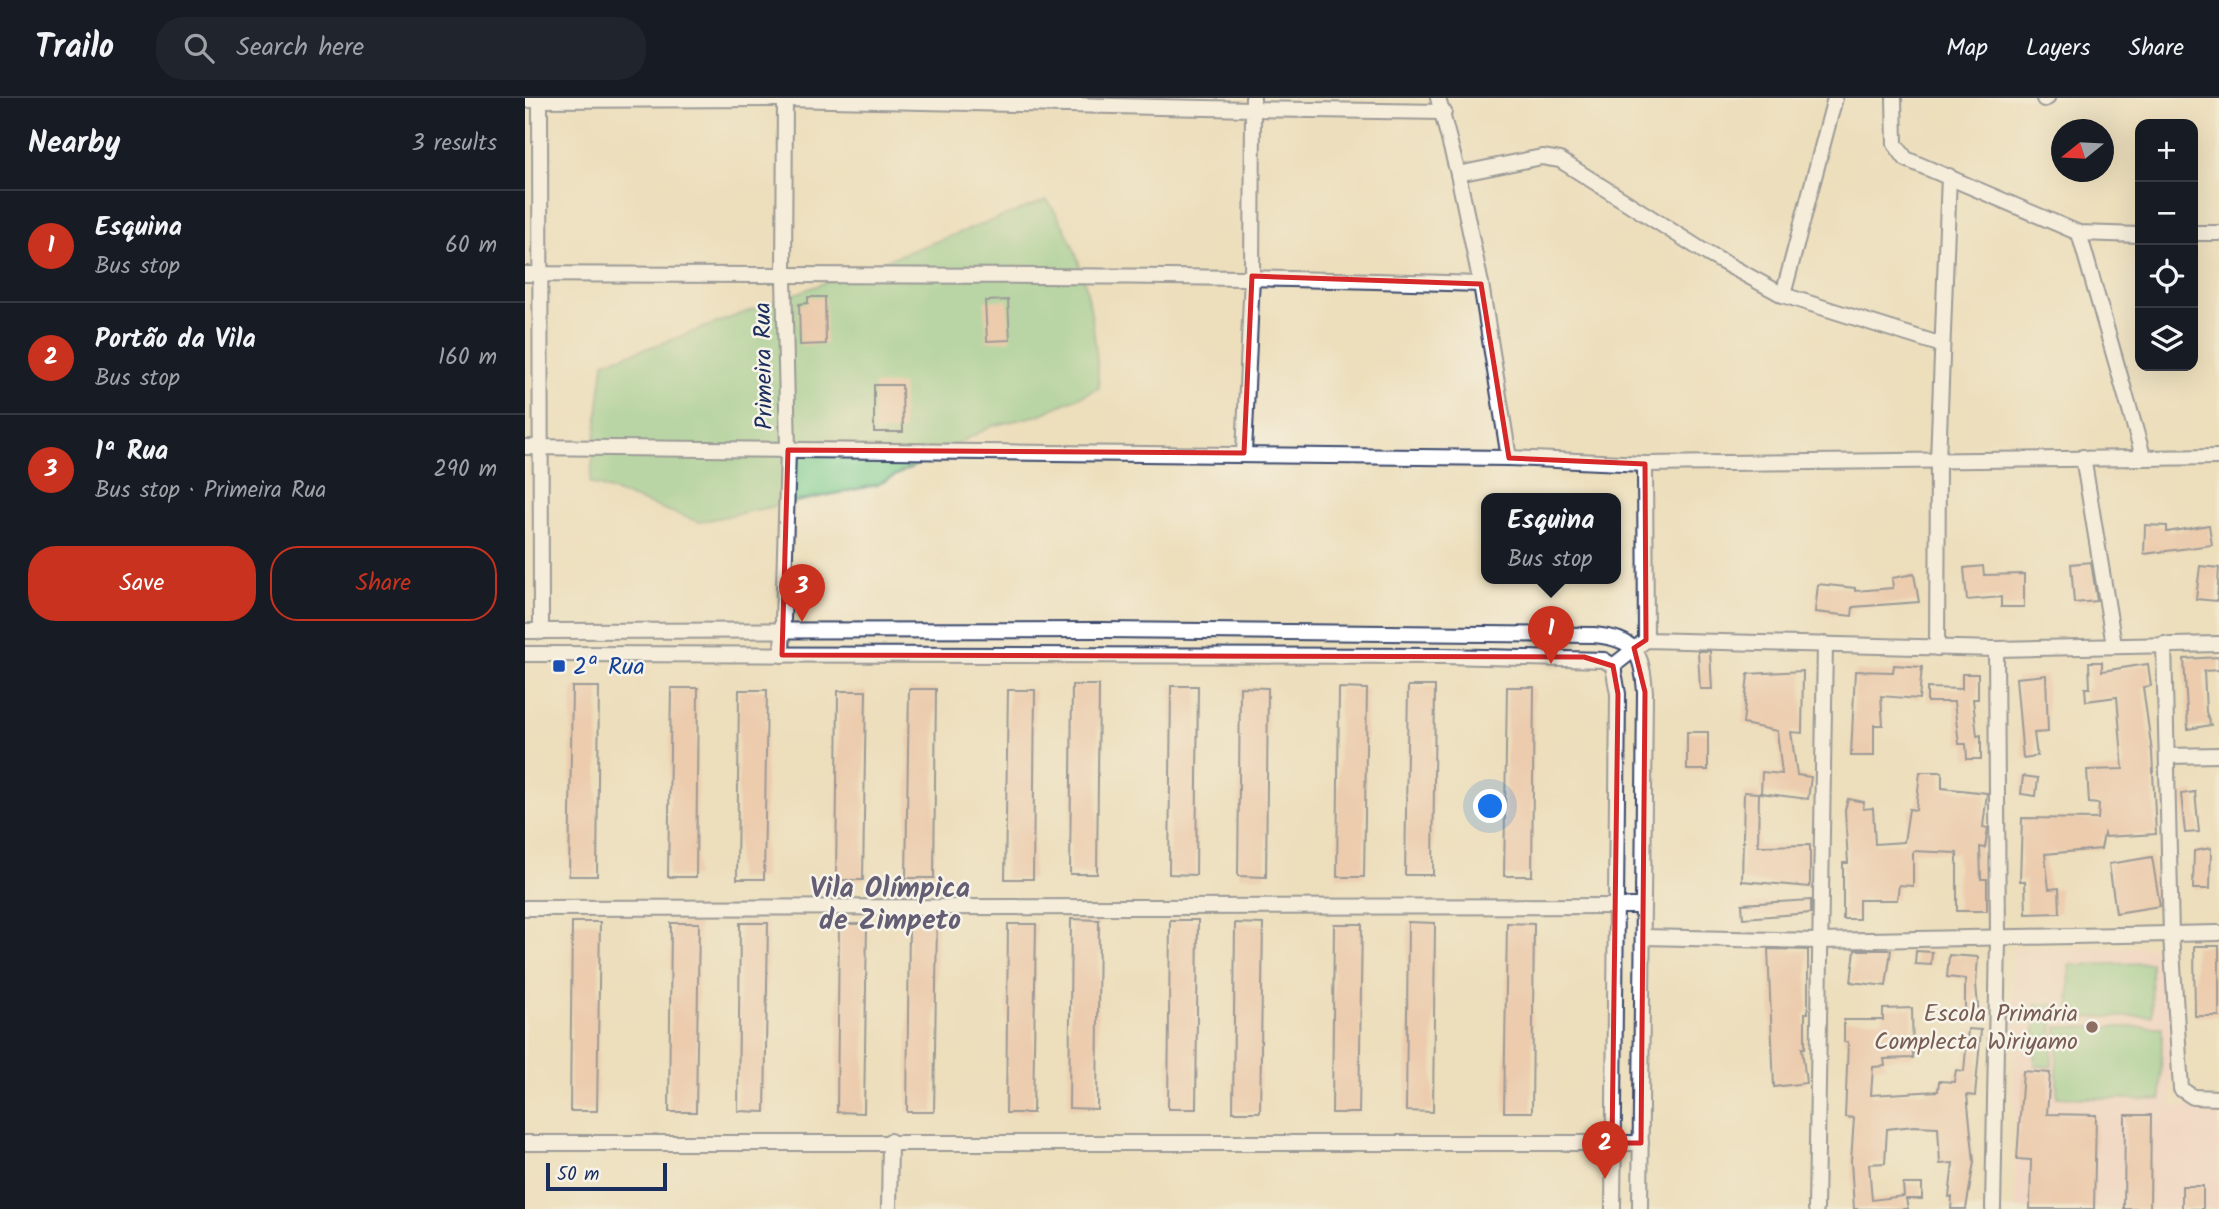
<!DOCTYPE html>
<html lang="en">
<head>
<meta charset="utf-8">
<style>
	body { margin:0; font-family:Kalam,sans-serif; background:#20242c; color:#f1f3f6 }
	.controls { position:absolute; right:21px; top:21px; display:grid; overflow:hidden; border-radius:14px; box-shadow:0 7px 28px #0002 }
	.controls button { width:63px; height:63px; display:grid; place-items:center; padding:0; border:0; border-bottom:2px solid #363941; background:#171b24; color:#f1f3f6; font:35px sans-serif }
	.compass { position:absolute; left:1526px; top:21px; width:63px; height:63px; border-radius:50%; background:#171b24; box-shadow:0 7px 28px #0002; rotate:252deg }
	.scale { position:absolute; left:21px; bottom:18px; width:121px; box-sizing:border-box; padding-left:7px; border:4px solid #1b2f5e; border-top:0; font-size:19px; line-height:24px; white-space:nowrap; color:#1b2f5e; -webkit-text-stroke:5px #f7f3e8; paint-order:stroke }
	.you { position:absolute; left:966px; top:709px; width:24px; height:24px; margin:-18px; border:5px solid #fff; border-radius:50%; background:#1a73e8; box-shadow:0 0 0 10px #1a73e833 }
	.badge { display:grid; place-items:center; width:46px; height:46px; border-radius:50%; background:#c8321e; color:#fff; font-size:23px; font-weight:700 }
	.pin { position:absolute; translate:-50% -58px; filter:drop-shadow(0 2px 4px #0008) }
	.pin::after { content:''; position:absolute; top:37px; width:24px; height:21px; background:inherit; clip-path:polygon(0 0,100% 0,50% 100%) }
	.popup { position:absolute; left:956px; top:395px; width:140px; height:91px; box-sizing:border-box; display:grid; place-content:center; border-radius:14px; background:#171b24; filter:drop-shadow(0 2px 5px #0005); font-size:23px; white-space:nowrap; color:#9ea1a6 }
	.popup b { font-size:26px; color:#f1f3f6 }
	.popup::after { content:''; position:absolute; left:50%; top:100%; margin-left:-14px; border:14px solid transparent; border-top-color:#171b24 }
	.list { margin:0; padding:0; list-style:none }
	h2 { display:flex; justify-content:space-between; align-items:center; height:91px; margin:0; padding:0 28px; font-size:30px }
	h2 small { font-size:23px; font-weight:400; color:#9ea1a6 }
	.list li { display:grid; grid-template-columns:46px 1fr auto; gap:21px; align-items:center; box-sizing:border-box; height:112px; padding:0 28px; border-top:2px solid #363941 }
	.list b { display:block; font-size:26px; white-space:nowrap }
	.list p { margin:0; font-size:23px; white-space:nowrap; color:#9ea1a6 }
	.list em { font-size:23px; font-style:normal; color:#9ea1a6 }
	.actions { display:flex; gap:14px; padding:21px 28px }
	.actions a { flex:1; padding:16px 0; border:2px solid #c8321e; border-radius:28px; text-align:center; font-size:24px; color:#c8321e }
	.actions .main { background:#c8321e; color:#fff }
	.icon { flex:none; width:38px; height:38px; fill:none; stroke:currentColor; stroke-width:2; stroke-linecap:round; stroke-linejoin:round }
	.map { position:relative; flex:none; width:1694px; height:1111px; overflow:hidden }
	header { display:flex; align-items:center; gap:42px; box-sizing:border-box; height:98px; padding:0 35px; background:#171b24; border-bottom:2px solid #363941 }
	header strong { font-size:33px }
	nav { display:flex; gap:38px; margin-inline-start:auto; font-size:24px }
	.search { width:490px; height:63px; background:#20242c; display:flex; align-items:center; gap:18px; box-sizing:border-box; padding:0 24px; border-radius:28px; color:#9ea1a6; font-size:26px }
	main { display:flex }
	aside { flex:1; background:#171b24 }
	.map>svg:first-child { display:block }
	.built { fill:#f7d0ce }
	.green { fill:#7dca89; stroke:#4c7c74; stroke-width:2 }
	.building { fill:#ecb59c }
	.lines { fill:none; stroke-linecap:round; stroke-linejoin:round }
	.minor-casing { stroke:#3a496c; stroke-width:18 }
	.minor { stroke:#fff; stroke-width:14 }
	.marked { fill:none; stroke:#d62828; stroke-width:5; stroke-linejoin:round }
	.transit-dot { fill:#1a4fb4; stroke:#f7f3e8; stroke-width:2.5 }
	.education-dot { fill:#8d6e63; stroke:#f7f3e8; stroke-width:2.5 }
	.labels { text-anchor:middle; stroke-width:5; stroke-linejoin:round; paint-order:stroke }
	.street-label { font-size:24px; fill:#1b2f5e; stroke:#f7f3e8 }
	.transit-label { font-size:24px; fill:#164399; stroke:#f7f3e8; text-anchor:start }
	.education-label { font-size:24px; fill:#785e54; stroke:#f7f3e8; text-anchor:end }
	.quarter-label { font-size:28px; font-weight:bold; fill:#645e74; stroke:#f7f3e8 }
</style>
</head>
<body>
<header>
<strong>Trailo</strong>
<div class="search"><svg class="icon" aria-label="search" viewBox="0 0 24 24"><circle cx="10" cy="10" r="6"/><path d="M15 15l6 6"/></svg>Search here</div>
<nav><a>Map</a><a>Layers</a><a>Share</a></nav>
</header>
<main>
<aside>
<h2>Nearby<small>3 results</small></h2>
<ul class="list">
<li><span class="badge">1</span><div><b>Esquina</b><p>Bus stop</p></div><em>60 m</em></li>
<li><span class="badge">2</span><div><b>Portão da Vila</b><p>Bus stop</p></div><em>160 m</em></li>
<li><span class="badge">3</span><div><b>1ª Rua</b><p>Bus stop · Primeira Rua</p></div><em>290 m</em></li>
</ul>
<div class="actions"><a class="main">Save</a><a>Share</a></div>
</aside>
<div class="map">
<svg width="1694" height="1111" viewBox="0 0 1694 1111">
	<rect width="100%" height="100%" fill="#f7f3e8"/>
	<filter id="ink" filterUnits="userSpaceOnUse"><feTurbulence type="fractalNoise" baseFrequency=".0143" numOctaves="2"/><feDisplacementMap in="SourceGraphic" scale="14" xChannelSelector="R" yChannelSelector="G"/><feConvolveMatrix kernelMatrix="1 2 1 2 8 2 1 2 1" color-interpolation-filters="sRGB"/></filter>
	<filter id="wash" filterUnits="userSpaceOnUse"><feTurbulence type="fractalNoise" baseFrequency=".00686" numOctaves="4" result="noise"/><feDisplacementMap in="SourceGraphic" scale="28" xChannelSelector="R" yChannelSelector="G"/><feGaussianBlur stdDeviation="1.57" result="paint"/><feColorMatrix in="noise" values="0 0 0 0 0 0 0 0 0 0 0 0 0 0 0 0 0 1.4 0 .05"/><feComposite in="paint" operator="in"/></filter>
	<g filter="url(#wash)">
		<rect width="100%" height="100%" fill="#eddfbc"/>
		<path class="built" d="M1645,849L1646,1008H1694V1111H1490L1488,850Z"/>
		<g class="green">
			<path d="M522,102C562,155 570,225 574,290L514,317L467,328L352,387L174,424L65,385L79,264L138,245Z"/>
			<path d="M1626,865L1627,918L1545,920L1544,867Z"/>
			<path d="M1510,906H1528L1527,969L1510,968Z"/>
			<path d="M1532,929H1637L1636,1002L1532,999Z"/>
		</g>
		<g id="blocks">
			<g class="building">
				<path d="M283,199H300L301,246L275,247L274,206L283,205Z"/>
				<path d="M483,202L485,242L462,243L460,203Z"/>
				<path d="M349,287H377L378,334H349Z"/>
				<path d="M1620,427L1642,428V434L1684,427L1687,447L1619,456Z"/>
				<path d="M1566,464L1572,503L1549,505L1546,466Z"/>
				<path d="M1458,468L1459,477L1499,476V509H1476V499L1442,502L1439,470Z"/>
				<path d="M1675,468L1694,470L1692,503L1671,501Z"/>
				<path d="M1389,476L1394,504L1328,509L1327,518L1290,514L1293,486L1330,490V493L1368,490L1367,480Z"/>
				<path d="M1173,553H1185L1187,591H1175Z"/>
				<path d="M1694,559V572L1679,573L1681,614L1686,627L1663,631L1659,561Z"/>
				<path d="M1564,564H1577V573L1623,566L1626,588L1618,589L1627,654L1631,736L1580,739L1579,736L1576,751L1520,756L1524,791L1534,790L1535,815L1501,816L1500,783H1495L1497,720L1573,721L1574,706L1564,705L1562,672L1598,671L1592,599L1561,603L1560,590H1565Z"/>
				<path d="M1369,567L1397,569L1394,601L1356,598L1358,627H1349V658H1326L1330,573L1368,574Z"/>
				<path d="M1278,573L1277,635L1266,634L1272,677L1286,679L1283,701L1236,695L1237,674L1257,676L1252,633L1218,626L1223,576Z"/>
				<path d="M1437,576H1453V601H1448L1452,638L1456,637V661H1442L1441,646H1434L1429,604H1402V590L1437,591Z"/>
				<path d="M1521,577L1523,634L1509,635L1512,658L1498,660L1491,580Z"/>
				<path d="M547,587H574L572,776H545Z"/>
				<path d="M646,588H673L671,777L644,776Z"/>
				<path d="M883,588H910L908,777H880Z"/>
				<path d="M47,589H74L72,778H44Z"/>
				<path d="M715,589L743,590L741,779L713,778Z"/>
				<path d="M982,589H1009L1007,778H979Z"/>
				<path d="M146,590H173L171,779H143Z"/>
				<path d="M814,590L842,591L839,779H812Z"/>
				<path d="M384,591H411L409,780H381Z"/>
				<path d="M214,592H242L239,781H212Z"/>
				<path d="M483,592H510L508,781H480Z"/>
				<path d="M313,593H341L338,782H311Z"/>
				<rect x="1162" y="634" width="21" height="38"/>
				<path d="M1395,674H1417V690L1462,695L1458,729L1463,730L1460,750L1455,749L1456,781H1462V813H1432V755L1388,753V788L1374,787L1372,802H1334V821H1318V765H1323L1320,712L1323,701L1339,704L1338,711L1348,710L1350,746L1379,744L1384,711L1391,712Z"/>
				<path d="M1498,678L1513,680L1511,698L1496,696Z"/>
				<path d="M1219,694L1234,695L1233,748L1285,747V789L1217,783Z"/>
				<path d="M1670,694L1674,734L1660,735L1656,696Z"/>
				<path d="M1686,750L1685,791H1668L1669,753Z"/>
				<path d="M1627,759L1635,808L1591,815L1584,766Z"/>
				<path d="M1286,802V815L1218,820L1217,806Z"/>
				<path d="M546,821L574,822L572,1011L544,1010Z"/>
				<path d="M645,822H673L671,1011H643Z"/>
				<path d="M47,824H75L72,1013H45Z"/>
				<path d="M883,824L910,825L908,1014L881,1013Z"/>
				<path d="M146,825H174L171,1014H144Z"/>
				<path d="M215,825H243L240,1014L213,1013Z"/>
				<path d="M384,825H412L409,1014H382Z"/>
				<path d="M710,825L738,826L735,1014H708Z"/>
				<path d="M982,825L1009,826L1007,1014H979Z"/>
				<path d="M314,826H342L339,1015L312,1014Z"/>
				<path d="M483,826H511L508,1015H481Z"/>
				<path d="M809,826H837L834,1015H807Z"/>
				<path d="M1669,848H1694V918H1670Z"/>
				<path d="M1243,851L1283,852V915H1280V950H1277L1281,985L1249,989Z"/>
				<path d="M1330,852H1366L1361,888L1326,884Z"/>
				<path d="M1391,853L1407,854L1406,867L1390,866Z"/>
				<path d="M1424,857L1453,859L1451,886L1454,920H1440V881L1422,879Z"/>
				<path d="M1387,910L1388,960L1359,961L1360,968L1348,969L1346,997L1413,993L1414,983L1429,984L1431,972L1439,973L1443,931L1456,932L1450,998L1442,997L1449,1064L1441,1111H1426L1427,1099H1424L1428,1065L1415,1066L1413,1029L1389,1028L1362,1031L1360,1065L1344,1066L1347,1102L1379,1098L1378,1086H1397V1101H1381L1383,1111H1329L1326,1063L1329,1020L1320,1019L1323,944H1319V922H1358V911Z"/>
				<path d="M1498,973L1525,975L1522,1016L1571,1017L1569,1111H1505L1506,1062L1492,1061Z"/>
				<path d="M1600,1017H1626L1625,1111H1599Z"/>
				<rect x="1657" y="1088" width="21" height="23"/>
			</g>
		</g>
	</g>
	<g filter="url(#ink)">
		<use href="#blocks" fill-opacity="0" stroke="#3a496c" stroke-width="2"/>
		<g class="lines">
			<defs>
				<g id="minor">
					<path d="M15,0L16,534"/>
					<path d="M728,0V11L919,14"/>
					<path d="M913,0L933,76L956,186L984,360L1120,366L1694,359"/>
					<path d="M1369,0L1370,46L1381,61L1554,135L1615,137"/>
					<path d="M1519,1L1522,0"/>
					<path d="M0,2L260,1L728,11L727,178L719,355"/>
					<path d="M933,76L1017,59L1035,62L1183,156L1258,197L1417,247"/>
					<path d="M1554,135L1618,358"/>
					<path d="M1668,135H1694"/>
					<path d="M0,176C319,178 637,175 956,186"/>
					<path d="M1258,197L1310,0"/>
					<path d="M0,349L984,360"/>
					<path d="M1558,359L1589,547"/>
					<path d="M1120,366L1121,542"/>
					<path d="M0,533L576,532L1069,537C1111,541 1117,554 1120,594L1115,1111"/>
					<path d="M1639,546L1646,837L1656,991L1668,999L1694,1000"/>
					<path d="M1412,550L1413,362L1424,78"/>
					<path d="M0,556L918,558L1079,562L1088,568L1093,596L1088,1111"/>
					<path d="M257,557L263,352L259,179L260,1"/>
					<path d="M1088,568L1121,542L1471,551L1694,546"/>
					<path d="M1642,658L1694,657"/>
					<path d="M0,810L1118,808"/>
					<path d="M1118,839L1294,843L1694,835"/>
					<path d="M0,1045H1116"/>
					<path d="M364,1111L365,1043"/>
					<path d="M1291,1111L1300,546"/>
					<path d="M1468,1111L1473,841L1471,551"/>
				</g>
			</defs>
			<use href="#minor" class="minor-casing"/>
			<use href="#minor" class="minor"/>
		</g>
	</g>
	<path d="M0 0H1694V1111H0ZM727,178L956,186L984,360L1120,366L1121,542L1109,550L1120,594L1116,1045H1087L1093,596L1088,568L1059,559L257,557L263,352L719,355Z" fill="#eddfbc" fill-opacity=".55" fill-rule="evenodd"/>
	<path class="marked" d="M727,178L956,186L984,360L1120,366L1121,542L1109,550L1120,594L1116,1045H1087L1093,596L1088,568L1059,559L257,557L263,352L719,355Z"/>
	<rect class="transit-dot" x="27" y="561" width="14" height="14" rx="3.5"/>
	<circle class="education-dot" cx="1567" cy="929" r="7"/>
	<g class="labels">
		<g class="street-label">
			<text transform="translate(238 268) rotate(-91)" y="8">Primeira Rua</text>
		</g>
		<g class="transit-label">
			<text x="48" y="576">2ª Rua</text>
		</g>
		<g class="education-label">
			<text x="1553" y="923">Escola Primária<tspan x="1553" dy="28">Complecta Wiriyamo</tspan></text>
		</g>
		<g class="quarter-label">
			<text x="365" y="799">Vila Olímpica<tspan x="365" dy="32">de Zimpeto</tspan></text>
		</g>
	</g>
</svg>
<div class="controls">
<button>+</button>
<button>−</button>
<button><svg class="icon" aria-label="locate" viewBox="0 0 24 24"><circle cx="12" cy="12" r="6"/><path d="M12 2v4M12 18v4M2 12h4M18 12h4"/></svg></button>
<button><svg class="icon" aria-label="layers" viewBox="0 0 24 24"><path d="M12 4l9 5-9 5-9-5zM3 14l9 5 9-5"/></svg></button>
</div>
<svg class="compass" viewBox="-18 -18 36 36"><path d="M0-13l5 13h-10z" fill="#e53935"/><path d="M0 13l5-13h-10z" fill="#9ea1a6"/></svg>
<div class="scale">50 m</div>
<div class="you"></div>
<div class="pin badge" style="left:1026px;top:566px">1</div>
<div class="popup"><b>Esquina</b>Bus stop</div>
<div class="pin badge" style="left:1080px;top:1081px">2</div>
<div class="pin badge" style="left:277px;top:524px">3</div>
</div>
</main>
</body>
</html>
